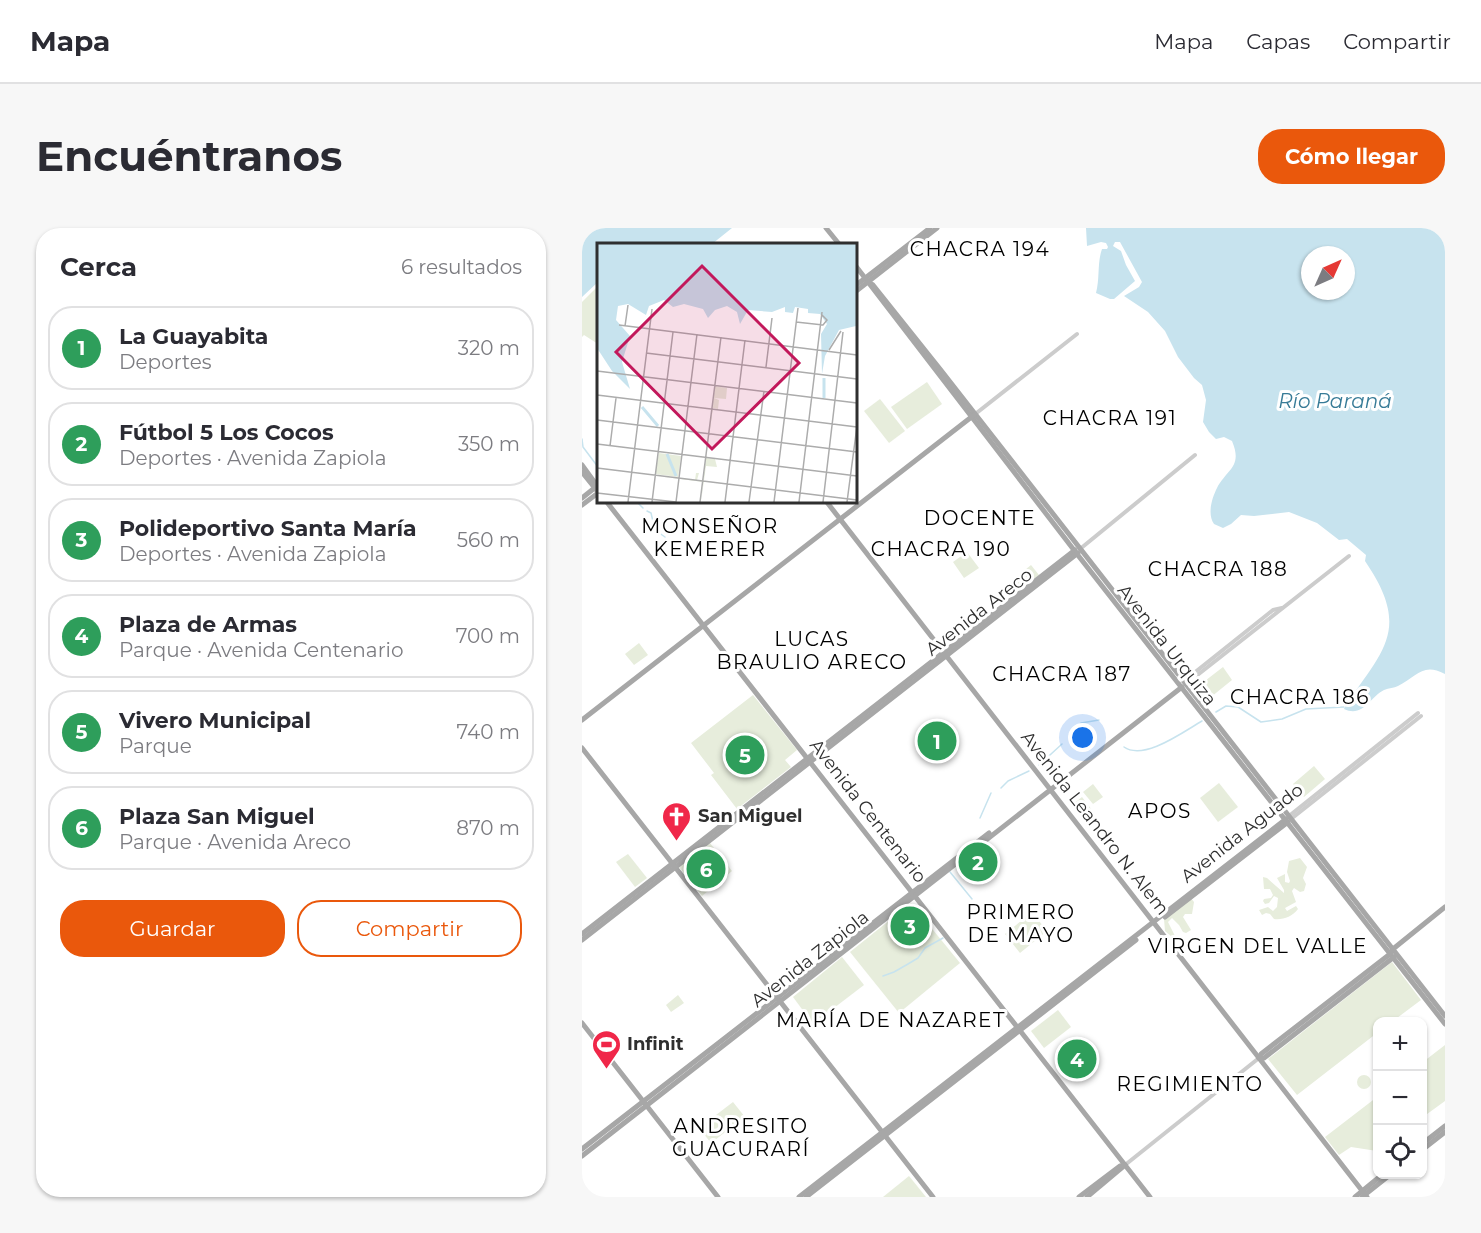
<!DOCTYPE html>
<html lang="es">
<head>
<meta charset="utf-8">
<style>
	body { margin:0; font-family:Montserrat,sans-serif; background:#f7f7f7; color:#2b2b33 }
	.controls { position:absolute; right:18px; bottom:18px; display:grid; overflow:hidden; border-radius:12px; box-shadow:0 2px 4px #0004 }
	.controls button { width:54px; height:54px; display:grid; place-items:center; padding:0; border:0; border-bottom:2px solid #e1e1e2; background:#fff; color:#2b2b33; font:30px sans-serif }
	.compass { position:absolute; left:719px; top:18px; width:54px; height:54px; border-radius:50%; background:#fff; box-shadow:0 2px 4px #0004; rotate:45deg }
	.you { position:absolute; left:501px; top:510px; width:21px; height:21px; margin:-15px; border:4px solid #fff; border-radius:50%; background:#1a73e8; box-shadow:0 0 0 9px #1a73e833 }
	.badge { display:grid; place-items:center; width:39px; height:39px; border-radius:50%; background:#ea580c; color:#fff; font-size:20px; font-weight:700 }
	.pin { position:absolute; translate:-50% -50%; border:3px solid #fff; box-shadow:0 2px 6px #0006 }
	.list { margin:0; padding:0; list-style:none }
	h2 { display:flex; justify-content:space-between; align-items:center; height:78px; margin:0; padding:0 24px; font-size:26px }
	h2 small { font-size:20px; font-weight:400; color:#7c7c81 }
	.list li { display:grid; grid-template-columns:39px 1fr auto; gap:18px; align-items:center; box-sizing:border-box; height:84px; margin:0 12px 12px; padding:0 12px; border:2px solid #e1e1e2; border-radius:24px }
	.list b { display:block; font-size:22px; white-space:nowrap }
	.list p { margin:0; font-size:20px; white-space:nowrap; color:#7c7c81 }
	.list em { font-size:20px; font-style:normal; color:#7c7c81 }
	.actions { display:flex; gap:12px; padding:18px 24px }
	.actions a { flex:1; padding:14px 0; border:2px solid #ea580c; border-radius:24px; text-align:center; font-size:21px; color:#ea580c }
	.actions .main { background:#ea580c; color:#fff }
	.icon { flex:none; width:33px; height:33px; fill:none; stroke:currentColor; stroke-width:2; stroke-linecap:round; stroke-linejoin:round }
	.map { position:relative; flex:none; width:863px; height:969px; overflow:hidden; border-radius:24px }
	header { display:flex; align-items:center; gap:36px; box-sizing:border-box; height:84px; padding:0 30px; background:#fff; border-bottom:2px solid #e1e1e2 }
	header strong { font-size:28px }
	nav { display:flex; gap:33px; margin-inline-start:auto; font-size:21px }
	.intro { display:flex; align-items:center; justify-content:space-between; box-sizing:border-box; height:144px; padding:0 36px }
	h1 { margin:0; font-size:42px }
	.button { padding:15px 27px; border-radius:24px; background:#ea580c; color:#fff; font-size:21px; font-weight:700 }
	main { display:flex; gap:36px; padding:0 36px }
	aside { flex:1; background:#fff; border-radius:24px; box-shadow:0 2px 4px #0004 }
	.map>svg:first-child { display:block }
	.green { fill:#e7eddc }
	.water { fill:#c7e3ee; fill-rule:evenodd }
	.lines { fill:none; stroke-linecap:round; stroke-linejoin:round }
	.stream { stroke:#c7e3ee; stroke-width:1.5 }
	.minor { stroke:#ccc; stroke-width:4 }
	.major { stroke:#a7a7a7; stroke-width:5 }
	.labels { text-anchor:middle; stroke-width:6; stroke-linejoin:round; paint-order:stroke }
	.street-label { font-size:18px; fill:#2f2f2f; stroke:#fff }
	.poi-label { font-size:18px; font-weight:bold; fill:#2f2f2f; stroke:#fff; text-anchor:start }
	.neighbourhood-label { font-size:20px; letter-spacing:1.5px; fill:#000; stroke:#fff }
	.water-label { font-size:20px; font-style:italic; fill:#377b97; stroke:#fff }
	.inset-river { fill:none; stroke:#c7e3ee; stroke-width:3 }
	.inset-road { fill:none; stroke:#acacac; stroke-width:1.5 }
	.view { fill:#c2185b; fill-opacity:0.15; stroke:#c2185b; stroke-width:3 }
	.inset-edge { fill:none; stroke:#2f2f2f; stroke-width:3 }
</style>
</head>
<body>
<header>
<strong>Mapa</strong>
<nav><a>Mapa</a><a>Capas</a><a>Compartir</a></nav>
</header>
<div class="intro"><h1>Encuéntranos</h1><a class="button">Cómo llegar</a></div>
<main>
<aside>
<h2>Cerca<small>6 resultados</small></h2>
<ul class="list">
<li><span class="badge" style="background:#2e9e5b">1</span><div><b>La Guayabita</b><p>Deportes</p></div><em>320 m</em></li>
<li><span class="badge" style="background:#2e9e5b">2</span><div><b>Fútbol 5 Los Cocos</b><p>Deportes · Avenida Zapiola</p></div><em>350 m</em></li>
<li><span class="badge" style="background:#2e9e5b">3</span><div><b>Polideportivo Santa María</b><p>Deportes · Avenida Zapiola</p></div><em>560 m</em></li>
<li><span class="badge" style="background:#2e9e5b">4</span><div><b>Plaza de Armas</b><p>Parque · Avenida Centenario</p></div><em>700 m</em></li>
<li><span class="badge" style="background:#2e9e5b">5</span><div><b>Vivero Municipal</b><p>Parque</p></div><em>740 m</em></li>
<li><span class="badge" style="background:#2e9e5b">6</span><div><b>Plaza San Miguel</b><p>Parque · Avenida Areco</p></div><em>870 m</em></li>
</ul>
<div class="actions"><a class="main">Guardar</a><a>Compartir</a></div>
</aside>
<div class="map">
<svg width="863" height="969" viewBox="0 0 863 969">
	<rect width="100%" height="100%" fill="#fff"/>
	<g class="green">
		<path d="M16,58V116L2,107L0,109V74Z"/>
		<path d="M345,154L360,176L325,201L309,179Z"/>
		<path d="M298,171L323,203L307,215L282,183Z"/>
		<path d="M385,324L397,340L382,350L371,334Z"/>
		<path d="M449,337L457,347L429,369L421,360Z"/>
		<path d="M57,415L66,427L52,437L43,426Z"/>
		<path d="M641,439L650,452L629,469L619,456Z"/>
		<path d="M171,467L215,522L203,532L209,539L155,581L129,547L132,545L109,515Z"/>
		<path d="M356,492L376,518L355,534L335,508Z"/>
		<path d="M732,538L743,551L722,569L711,556Z"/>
		<path d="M637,555L656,579L636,594L618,570Z"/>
		<path d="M511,556L521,569L511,576L501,564Z"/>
		<path d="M500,569L510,582L500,589L490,577Z"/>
		<path d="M128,615L150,643L120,668L97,639Z"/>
		<path d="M394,623L406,638L399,645L387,629Z"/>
		<path d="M46,626L65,650L53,659L34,634Z"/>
		<path d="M718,630L725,639L721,650L724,656L722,663L718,664L712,660L710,663L714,674L703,680L705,683L714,678L716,681C710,689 701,692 692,691L688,686L684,685L680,687L677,682L686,679L691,683L695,679L696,670L692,668L687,675L683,676L681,673L682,671L689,670L691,667L688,661H682L681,649L685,650L702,665V662L695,650L703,646V654L707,655L708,653L705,644L707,633Z"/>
		<path d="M608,669L612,674L610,686H603L601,689L609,702L604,705L601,704L597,697L590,690L586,694L593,708L590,709L583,703L582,691Z"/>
		<path d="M329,675L378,735L317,785L268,724Z"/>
		<path d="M450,684L465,703L438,725L423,706Z"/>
		<path d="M260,729L282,757L231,796L211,769Z"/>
		<path d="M810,734L839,772L811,793L796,794L795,805L715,867L686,831Z"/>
		<path d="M96,767L102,775L89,784L84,777Z"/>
		<path d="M476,782L489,799L462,820L449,803Z"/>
		<path d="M863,817V873L841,889V834Z"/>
		<path d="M500,818L508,829L490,844L481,833Z"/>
		<circle cx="782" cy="854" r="7"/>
		<path d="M795,869V923L769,919L757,927L743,909Z"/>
		<path d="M151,874L163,889L129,915L117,900Z"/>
		<path d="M327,948L344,969H301Z"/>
	</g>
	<g class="water">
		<path d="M0,0H150L130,16H16V54L0,69Z"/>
		<path d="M504,0H863V446C840,434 835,449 816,458C812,460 807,460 802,462C788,469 781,490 762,481L764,476C804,420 828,399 783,333L784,327L765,311L757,312L735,295L707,284L672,288L659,287L649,296L641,300L632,296C625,286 630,270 635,260C645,241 661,239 650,213L642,209L634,211L627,204L621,194L624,172L620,157L612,150L596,129L583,103L566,84L542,68L557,59L560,54L538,14H533L531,18L539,23L544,37L553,53L532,71H528L514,65C518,50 515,35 520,21H525L526,19L524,15L519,14L505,18ZM728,27H764V63H728Z"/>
	</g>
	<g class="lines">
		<g class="stream">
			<path d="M0,211L1,219L16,239"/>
			<path d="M54,273L61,280"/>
			<path d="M65,283L69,285L73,302L83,309"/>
			<path d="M634,484L644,478L656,479L679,494L700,491L724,481L762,479"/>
			<path d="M487,507L499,495L517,492"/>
			<path d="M542,519C562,533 601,504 620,493"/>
			<path d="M457,537L480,516"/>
			<path d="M419,560L426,553L447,543"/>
			<path d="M398,590L409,565"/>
			<path d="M368,644L390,671"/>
			<path d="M301,748L312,744L326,736L336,730L343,720L361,710"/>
		</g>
		<g class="minor">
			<path d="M392,187L495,106"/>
			<path d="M498,321L613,227"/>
			<path d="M602,453L691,382L700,380"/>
			<path d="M604,456L767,328"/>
			<path d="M707,588L836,485"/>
			<path d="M709,591L839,488"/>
			<path d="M543,937L677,830"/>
		</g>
		<g class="major">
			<path d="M244,0L257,16"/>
			<path d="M273,37L495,326L863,796"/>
			<path d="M286,54L291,57L358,141L863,788"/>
			<path d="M273,58L348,0"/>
			<path d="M273,64L355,0"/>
			<path d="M0,237L16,259"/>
			<path d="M0,244L16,264"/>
			<path d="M0,270L15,258"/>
			<path d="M24,273L568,969"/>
			<path d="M244,273L785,969"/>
			<path d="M0,277L16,265"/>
			<path d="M0,492L392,187"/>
			<path d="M0,520L351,969"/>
			<path d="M583,689L706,594"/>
			<path d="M0,706L493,322"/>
			<path d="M0,712L496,325"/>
			<path d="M0,795L136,969"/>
			<path d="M677,830L679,826L808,726L811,721L863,679"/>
			<path d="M677,830H682L812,729"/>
			<path d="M840,916L863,898"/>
			<path d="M0,921L407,605"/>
			<path d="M840,922L863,904"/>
			<path d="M0,928L600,459"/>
			<path d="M217,969L704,591"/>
			<path d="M224,969L554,712"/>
			<path d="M497,969L538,938L543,937"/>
			<path d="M505,969L543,937"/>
			<path d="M773,969L801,946"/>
			<path d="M780,969L809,946"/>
		</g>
	</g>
	<defs>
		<symbol id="church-pin" viewBox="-11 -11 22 30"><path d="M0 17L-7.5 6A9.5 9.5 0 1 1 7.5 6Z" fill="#f02749" stroke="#fff"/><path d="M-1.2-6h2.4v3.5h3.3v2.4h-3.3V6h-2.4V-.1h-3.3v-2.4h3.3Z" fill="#fff"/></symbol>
		<symbol id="stadium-pin" viewBox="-11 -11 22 30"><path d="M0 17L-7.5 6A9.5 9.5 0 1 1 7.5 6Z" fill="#f02749" stroke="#fff"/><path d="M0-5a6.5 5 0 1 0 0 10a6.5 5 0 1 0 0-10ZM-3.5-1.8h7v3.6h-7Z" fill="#fff"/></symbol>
	</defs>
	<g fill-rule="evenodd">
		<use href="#church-pin" x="78" y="572" width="33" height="45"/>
		<use href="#stadium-pin" x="8" y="800" width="33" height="45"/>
	</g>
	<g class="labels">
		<g class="street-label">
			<text transform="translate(397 384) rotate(-38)" y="6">Avenida Areco</text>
			<text transform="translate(585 417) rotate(52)" y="6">Avenida Urquiza</text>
			<text transform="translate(286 583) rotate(52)" y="6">Avenida Centenario</text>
			<text transform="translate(513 595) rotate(52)" y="6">Avenida Leandro N. Alem</text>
			<text transform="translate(660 605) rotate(-38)" y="6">Avenida Aguado</text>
			<text transform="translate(228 731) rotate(-38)" y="6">Avenida Zapiola</text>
		</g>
		<g class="poi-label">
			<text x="116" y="594">San Miguel</text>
			<text x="45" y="822">Infinit</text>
		</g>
		<g class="neighbourhood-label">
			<text x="398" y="28">CHACRA 194</text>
			<text x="528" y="197">CHACRA 191</text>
			<text x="398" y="297">DOCENTE</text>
			<text x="128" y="305">MONSEÑOR<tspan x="128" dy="23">KEMERER</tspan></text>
			<text x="359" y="328">CHACRA 190</text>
			<text x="636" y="348">CHACRA 188</text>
			<text x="230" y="418">LUCAS<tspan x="230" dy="23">BRAULIO ARECO</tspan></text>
			<text x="480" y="453">CHACRA 187</text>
			<text x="718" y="476">CHACRA 186</text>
			<text x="578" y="590">APOS</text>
			<text x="439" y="691">PRIMERO<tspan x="439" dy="23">DE MAYO</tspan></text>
			<text x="676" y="725">VIRGEN DEL VALLE</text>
			<text x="309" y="799">MARÍA DE NAZARET</text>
			<text x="608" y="863">REGIMIENTO</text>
			<text x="159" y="905">ANDRESITO<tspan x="159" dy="23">GUACURARÍ</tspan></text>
		</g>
		<g class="water-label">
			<text x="753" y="180">Río Paraná</text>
		</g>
	</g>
	<g transform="translate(15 15)">
		<rect width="260" height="260" fill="#fff"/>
		<path d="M118,143L130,145L129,156L117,155L122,157L121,166L116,165L109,215L118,216L120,224L109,223L104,259L106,239L60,233L98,237L99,230H102L100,237L106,238ZM62,210L84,213L81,234L58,231Z" fill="#e7eddc"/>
		<path d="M0,1H259V83L242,87L228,113L225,131L224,91L230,81L223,71L211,70V66L198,64L196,70L188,69V64L175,69L151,67L143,81L140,69L130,63L118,67L111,75L106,66L87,61L76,64L67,57L52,63L49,72L31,61L21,63L19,77L33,93L25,119L33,146L15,128L0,105Z" fill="#c7e3ee"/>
		<path class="inset-river" d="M227,155V135M45,164L61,183M70,211L79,233"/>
		<path class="inset-road" d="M199,79L226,82L230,77L225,72M22,82L260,112M28,83L31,62M232,107L244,88M49,110L260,136M169,124L175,75M0,128L260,160M0,152L260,184M0,177L260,209M0,201L260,233M13,203L19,155M0,225L260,257M0,250L79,259M31,259L55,66M55,259L76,89M79,259L100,91M103,259L124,94M128,259L148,97M152,259L167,148M177,259L201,65M202,259L225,69M226,259L246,89M250,259L260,183"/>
		<path class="view" d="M105,23L202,120L115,206L19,109Z"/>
		<rect width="260" height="260" class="inset-edge"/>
	</g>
</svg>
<div class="controls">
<button>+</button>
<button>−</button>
<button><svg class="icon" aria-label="locate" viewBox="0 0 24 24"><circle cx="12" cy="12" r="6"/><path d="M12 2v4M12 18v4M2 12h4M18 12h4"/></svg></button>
</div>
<svg class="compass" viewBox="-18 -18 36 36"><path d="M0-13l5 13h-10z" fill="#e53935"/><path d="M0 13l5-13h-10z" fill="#7c7c81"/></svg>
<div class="you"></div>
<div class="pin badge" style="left:355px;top:513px;background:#2e9e5b">1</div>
<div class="pin badge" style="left:396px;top:634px;background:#2e9e5b">2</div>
<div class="pin badge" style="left:328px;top:698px;background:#2e9e5b">3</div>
<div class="pin badge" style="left:495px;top:831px;background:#2e9e5b">4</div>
<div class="pin badge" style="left:163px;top:527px;background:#2e9e5b">5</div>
<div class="pin badge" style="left:124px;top:641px;background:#2e9e5b">6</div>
</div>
</main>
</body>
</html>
